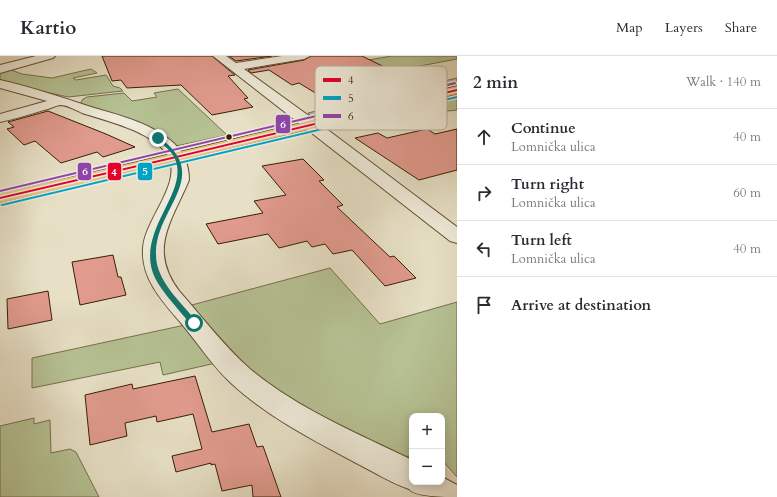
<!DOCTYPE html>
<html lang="en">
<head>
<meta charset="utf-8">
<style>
	body { margin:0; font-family:Cardo,serif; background:#f2f2f3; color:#2b2b33 }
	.controls { position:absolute; right:12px; bottom:12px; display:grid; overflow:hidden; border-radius:8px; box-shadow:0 2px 10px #0003 }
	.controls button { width:36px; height:36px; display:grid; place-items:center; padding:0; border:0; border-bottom:1px solid #e1e1e2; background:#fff; color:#2b2b33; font:20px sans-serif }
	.stop { position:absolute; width:12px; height:12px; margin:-9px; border:3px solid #0f766e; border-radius:50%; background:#fff }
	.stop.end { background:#0f766e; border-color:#fff; box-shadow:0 1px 4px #0008 }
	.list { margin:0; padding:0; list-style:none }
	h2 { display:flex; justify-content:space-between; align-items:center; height:52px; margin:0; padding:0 16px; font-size:17px }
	h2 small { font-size:13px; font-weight:400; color:#7c7c81 }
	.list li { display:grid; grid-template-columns:26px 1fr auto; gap:12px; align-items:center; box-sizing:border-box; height:56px; padding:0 16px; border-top:1px solid #e1e1e2 }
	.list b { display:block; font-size:15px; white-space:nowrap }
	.list p { margin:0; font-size:13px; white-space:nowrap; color:#7c7c81 }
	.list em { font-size:13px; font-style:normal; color:#7c7c81 }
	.icon { flex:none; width:22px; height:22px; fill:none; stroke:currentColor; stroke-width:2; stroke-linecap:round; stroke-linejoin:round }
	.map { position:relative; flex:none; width:457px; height:441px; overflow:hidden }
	header { display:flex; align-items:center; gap:24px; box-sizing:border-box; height:56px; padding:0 20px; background:#fff; border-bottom:1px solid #e1e1e2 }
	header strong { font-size:19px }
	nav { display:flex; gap:22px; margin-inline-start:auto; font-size:14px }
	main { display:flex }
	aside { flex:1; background:#fff }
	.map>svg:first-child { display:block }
	.green { fill:#b6c294; stroke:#76704c }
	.building { fill:#e19b8e; stroke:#371f04 }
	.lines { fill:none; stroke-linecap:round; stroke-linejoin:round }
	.minor-casing { stroke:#634f34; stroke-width:2 }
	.major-casing { stroke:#371f04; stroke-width:2 }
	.minor { fill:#efebda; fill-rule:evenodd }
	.major { fill:#e4c083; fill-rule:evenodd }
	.bus-1-casing { stroke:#efebda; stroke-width:3 }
	.bus-2-casing { stroke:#efebda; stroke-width:3 }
	.bus-3-casing { stroke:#efebda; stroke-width:3 }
	.bus-1 { fill:#e4002b; fill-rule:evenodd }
	.bus-2 { fill:#03a2c4; fill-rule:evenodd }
	.bus-3 { fill:#8e44ad; fill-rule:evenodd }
	.route { fill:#0f766e }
	.bus-dot { fill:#371f04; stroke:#efebda; stroke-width:1.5 }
	.key { fill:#efebda; stroke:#b8ae9a; stroke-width:1 }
	.key-label { font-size:11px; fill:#371f04 }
	.line-badge { stroke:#efebda; stroke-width:1.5 }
	.badge-label { font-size:11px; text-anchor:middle; font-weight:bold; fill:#fff }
</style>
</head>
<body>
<header>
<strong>Kartio</strong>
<nav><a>Map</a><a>Layers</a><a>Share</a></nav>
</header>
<main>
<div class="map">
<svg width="457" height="441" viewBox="0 0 457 441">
	<rect width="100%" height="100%" fill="#e7e0c6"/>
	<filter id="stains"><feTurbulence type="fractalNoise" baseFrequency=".005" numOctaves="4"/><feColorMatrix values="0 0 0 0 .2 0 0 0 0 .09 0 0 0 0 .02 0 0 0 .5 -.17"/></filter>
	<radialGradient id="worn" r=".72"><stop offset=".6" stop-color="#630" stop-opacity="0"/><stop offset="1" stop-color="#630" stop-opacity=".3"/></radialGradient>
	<g class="green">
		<path d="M392,0H457V3L394,15L339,9Z"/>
		<path d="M6,12L22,18L52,22L91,13L97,17L73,22L76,24L106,19L113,30L120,32L123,35L68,41L0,26V15Z"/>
		<path d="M457,22V31L323,62L312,61L308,57Z"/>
		<path d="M178,33L227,79L176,90L121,61L82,48L81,46L83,43L87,41L124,37L132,45L157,41L154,37Z"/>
		<path d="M457,42V54L395,61L358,68H348Z"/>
		<path d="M330,212L380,268L457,246V421L442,404V360H412V400L394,401L268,333L188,250Z"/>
		<path d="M185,269L216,307L163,319L160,306L32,332V302Z"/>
		<path d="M34,362V368L50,364L51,397L70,393L76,396L99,441H0V370Z"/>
	</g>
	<g class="building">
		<path d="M102,0H212L235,19L228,20L248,42L244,43L253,51L212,59L181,29L127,32L121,24L112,25Z"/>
		<path d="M229,0H272L236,5Z"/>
		<path d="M311,0H362L411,24L322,41L299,27L292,29L269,14L251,17L248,14L304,4Z"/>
		<path d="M48,55L106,78L135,91L103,101L97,96L61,107L35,85L24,89L7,73L14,71L8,66Z"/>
		<path d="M427,73L435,78L457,73V114L419,124L355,82L378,77L387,82Z"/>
		<path d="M303,103L324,124L319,125L343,149L337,151L390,201L394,200L416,222L385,230L352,194L333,198L325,188L312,191L307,185L279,192L268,178L218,188L206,168L263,157L254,145L286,139L262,110Z"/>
		<path d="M113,199L118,221H121L126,239L80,249L72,206Z"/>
		<path d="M48,235L52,264L8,273L7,243Z"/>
		<path d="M195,320L212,376L249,368L257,391L263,390L281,441H253L252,429L222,435L215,408L211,409V407L176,416L172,400L202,393L193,358L157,366L156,360L125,367L127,380L90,389L85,339L132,328L133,333Z"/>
	</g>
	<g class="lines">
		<defs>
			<g id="minor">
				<path d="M36,0H55L53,2L0,17V9Z"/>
				<path d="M213,0H226L236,7L282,0H310L304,3L244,13L316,65L457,171V187L450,185Z"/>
				<path d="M0,24C31,31 61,41 91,51C118,59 148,66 170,84C183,94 189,108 189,124C172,165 147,194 180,236C203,262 224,290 250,313C298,353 357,377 412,404V426H442V421L457,429V441C445,441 415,441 409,433C391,427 374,416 356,407C313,384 268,361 232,328C212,310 198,287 181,267C163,246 141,223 143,193C144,163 185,126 167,98C151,75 107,65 82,57C76,54 67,49 60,49C55,50 49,53 44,54C30,58 15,63 0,66V58L47,45L0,32Z"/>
			</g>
			<path id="major" d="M457,30V38C305,74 153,112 0,147V137C153,103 305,65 457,30Z"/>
		</defs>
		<use href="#minor" class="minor-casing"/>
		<use href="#major" class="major-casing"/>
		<use href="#minor" class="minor"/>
		<use href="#major" class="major"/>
		<defs>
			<path id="bus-1" d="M457,33V35L172,103L0,143V141L172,101Z"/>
			<path id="bus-2" d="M457,40V42L2,150L0,149L2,148Z"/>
			<path id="bus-3" d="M455,26L456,27V28L0,136V134Z"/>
		</defs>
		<use href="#bus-1" class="bus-1-casing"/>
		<use href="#bus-2" class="bus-2-casing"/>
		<use href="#bus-3" class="bus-3-casing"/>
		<use href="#bus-1" class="bus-1"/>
		<use href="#bus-2" class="bus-2"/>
		<use href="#bus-3" class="bus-3"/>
	</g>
	<path class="route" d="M156,82H160C213,121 154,153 156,199C156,225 181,246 196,265V269H191C179,253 157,232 152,214C140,171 189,135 175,103C171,94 162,88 156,82Z"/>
	<circle class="bus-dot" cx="229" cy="81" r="3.5"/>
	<rect x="315" y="10" width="132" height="64" rx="6" class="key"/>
	<rect x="323" y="22" width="18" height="4" fill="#e4002b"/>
	<rect x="323" y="40" width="18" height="4" fill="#03a2c4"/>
	<rect x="323" y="58" width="18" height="4" fill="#8e44ad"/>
	<g class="key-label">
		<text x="348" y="28">4</text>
		<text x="348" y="46">5</text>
		<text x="348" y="64">6</text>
	</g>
	<g class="line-badge">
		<rect x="275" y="58" width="16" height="20" rx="4" fill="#8e44ad"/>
		<rect x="77" y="106" width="15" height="19" rx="4" fill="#8e44ad"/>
		<rect x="137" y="106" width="16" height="19" rx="4" fill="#03a2c4"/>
		<rect x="107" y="106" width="15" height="19" rx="4" fill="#e4002b"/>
	</g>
	<g class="badge-label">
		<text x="283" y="72">6</text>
		<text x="85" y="119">6</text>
		<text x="145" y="119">5</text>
		<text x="114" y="120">4</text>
	</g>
	<rect width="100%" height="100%" filter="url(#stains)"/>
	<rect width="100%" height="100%" fill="url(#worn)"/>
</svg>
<div class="controls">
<button>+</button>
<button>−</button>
</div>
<div class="stop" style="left:194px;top:267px"></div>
<div class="stop end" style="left:158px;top:82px"></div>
</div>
<aside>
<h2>2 min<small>Walk · 140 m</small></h2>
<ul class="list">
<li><svg class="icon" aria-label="ahead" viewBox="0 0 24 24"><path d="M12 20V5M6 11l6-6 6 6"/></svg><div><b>Continue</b><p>Lomnička ulica</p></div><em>40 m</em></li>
<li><svg class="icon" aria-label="right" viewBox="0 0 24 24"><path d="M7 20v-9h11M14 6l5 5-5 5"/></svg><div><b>Turn right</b><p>Lomnička ulica</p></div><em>60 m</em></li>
<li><svg class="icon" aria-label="left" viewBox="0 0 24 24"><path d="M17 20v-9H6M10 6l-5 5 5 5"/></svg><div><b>Turn left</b><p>Lomnička ulica</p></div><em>40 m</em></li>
<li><svg class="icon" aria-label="arrive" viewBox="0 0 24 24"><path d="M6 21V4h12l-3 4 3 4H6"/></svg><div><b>Arrive at destination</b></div></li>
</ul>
</aside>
</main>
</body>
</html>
